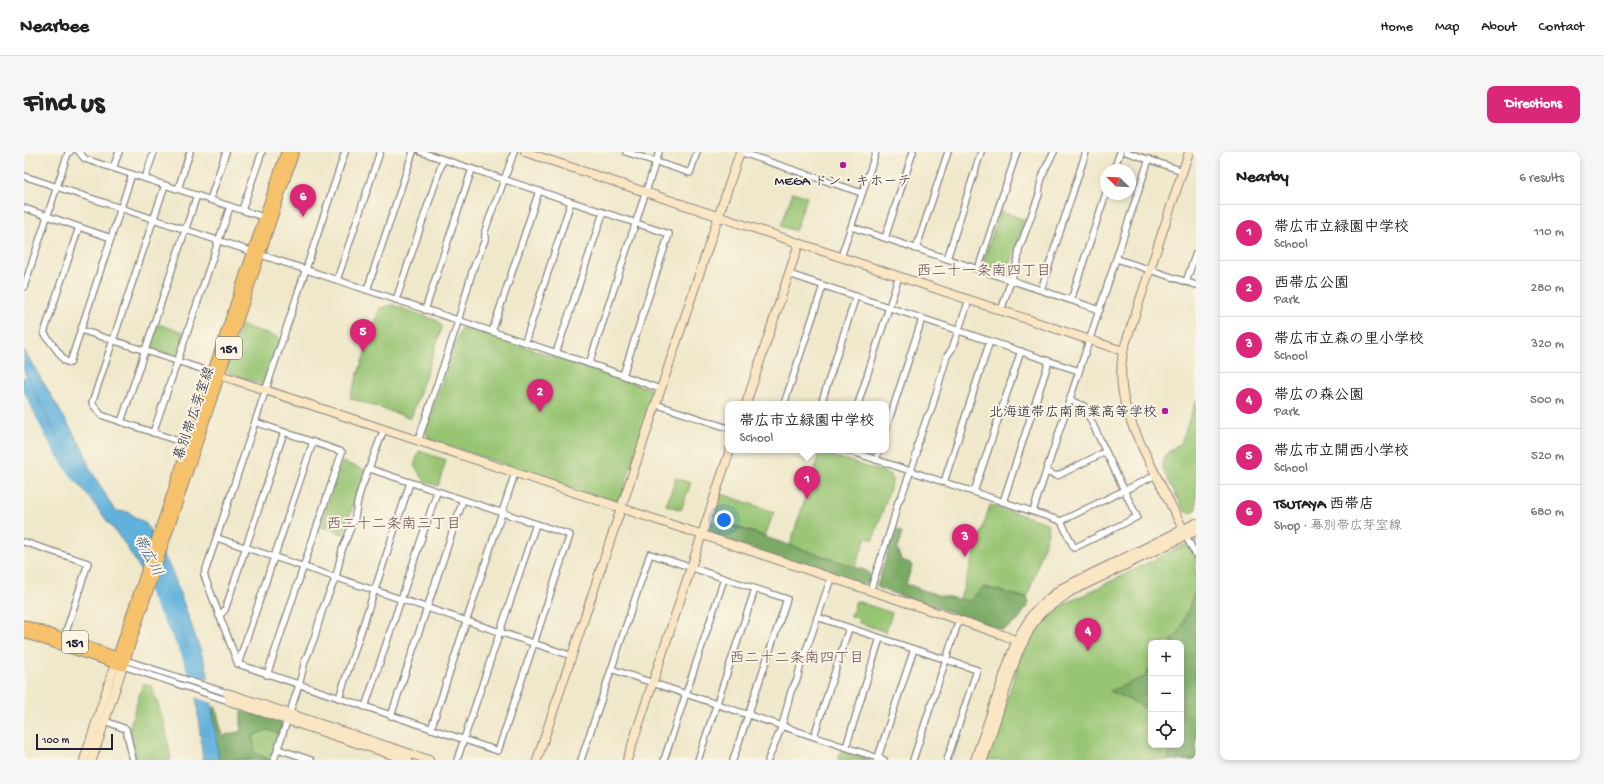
<!DOCTYPE html>
<html lang="en">
<head>
<meta charset="utf-8">
<style>
	body { margin:0; font-family:"Gochi Hand","Klee One",sans-serif; background:#f6f6f6; color:#222 }
	.controls { position:absolute; right:12px; bottom:12px; display:grid; overflow:hidden; border-radius:8px; box-shadow:0 2px 6px #0003 }
	.controls button { width:36px; height:36px; display:grid; place-items:center; padding:0; border:0; border-bottom:1px solid #e0e0e0; background:#fff; color:#222; font:20px sans-serif }
	.compass { position:absolute; left:1076px; top:12px; width:36px; height:36px; border-radius:50%; background:#fff; box-shadow:0 2px 6px #0003; rotate:294deg }
	.scale { position:absolute; left:12px; bottom:10px; width:77px; box-sizing:border-box; padding-left:4px; border:2px solid #22223b; border-top:0; font-size:11px; line-height:14px; white-space:nowrap; color:#22223b; -webkit-text-stroke:3px #fcf5e5; paint-order:stroke }
	.you { position:absolute; left:700px; top:368px; width:14px; height:14px; margin:-10px; border:3px solid #fff; border-radius:50%; background:#1a73e8; box-shadow:0 0 0 6px #1a73e833 }
	.badge { display:grid; place-items:center; width:26px; height:26px; border-radius:50%; background:#db2777; color:#fff; font-size:13px; font-weight:700 }
	.pin { position:absolute; translate:-50% -33px; filter:drop-shadow(0 1px 2px #0008) }
	.pin::after { content:''; position:absolute; top:21px; width:14px; height:12px; background:inherit; clip-path:polygon(0 0,100% 0,50% 100%) }
	.popup { position:absolute; left:701px; top:249px; width:164px; height:52px; box-sizing:border-box; display:grid; place-content:center; border-radius:8px; background:#fff; filter:drop-shadow(0 1px 3px #0005); font-size:13px; white-space:nowrap; color:#767676 }
	.popup b { font-size:15px; color:#222 }
	.popup::after { content:''; position:absolute; left:50%; top:100%; margin-left:-8px; border:8px solid transparent; border-top-color:#fff }
	.list { margin:0; padding:0; list-style:none }
	h2 { display:flex; justify-content:space-between; align-items:center; height:52px; margin:0; padding:0 16px; font-size:17px }
	h2 small { font-size:13px; font-weight:400; color:#767676 }
	.list li { display:grid; grid-template-columns:26px 1fr auto; gap:12px; align-items:center; box-sizing:border-box; height:56px; padding:0 16px; border-top:1px solid #e0e0e0 }
	.list b { display:block; font-size:15px; white-space:nowrap }
	.list p { margin:0; font-size:13px; white-space:nowrap; color:#767676 }
	.list em { font-size:13px; font-style:normal; color:#767676 }
	.icon { flex:none; width:22px; height:22px; fill:none; stroke:currentColor; stroke-width:2; stroke-linecap:round; stroke-linejoin:round }
	.map { position:relative; flex:none; width:1172px; height:608px; overflow:hidden; border-radius:8px }
	header { display:flex; align-items:center; gap:24px; box-sizing:border-box; height:56px; padding:0 20px; background:#fff; border-bottom:1px solid #e0e0e0 }
	header strong { font-size:19px }
	nav { display:flex; gap:22px; margin-inline-start:auto; font-size:14px }
	.intro { display:flex; align-items:center; justify-content:space-between; box-sizing:border-box; height:96px; padding:0 24px }
	h1 { margin:0; font-size:28px }
	.button { padding:10px 18px; border-radius:8px; background:#db2777; color:#fff; font-size:14px; font-weight:700 }
	main { display:flex; gap:24px; padding:0 24px }
	aside { flex:1; background:#fff; border-radius:8px; box-shadow:0 2px 6px #0003 }
	.map>svg:first-child { display:block }
	.green { fill:#98c573; stroke:#5d7457; fill-rule:evenodd }
	.forest { fill:#7aaa65; stroke:#4e6650 }
	.water { fill:#61b1dc; stroke:#426a8c }
	.pier { fill:#efe8ca }
	.lines { fill:none; stroke-linecap:round; stroke-linejoin:round }
	.river { stroke:#61b1dc; stroke-width:9 }
	.street-casing { stroke:#888582; stroke-width:8 }
	.secondary-casing { stroke:#888582; stroke-width:10 }
	.primary-casing { stroke:#888582; stroke-width:11 }
	.street { stroke:#fff; stroke-width:5.5 }
	.secondary { stroke:#fbe6c4; stroke-width:8 }
	.primary { stroke:#f5c16b; stroke-width:9 }
	.poi-dot { fill:#b5179e; stroke:#fcf5e5; stroke-width:1.5 }
	.labels { text-anchor:middle; stroke-width:4; stroke-linejoin:round; paint-order:stroke }
	.shield { fill:#fcf5e5; stroke:#63616e; stroke-width:1 }
	.shield-label { font-size:13px; font-weight:bold; fill:#22223b }
	.poi-label { font-size:14px; fill:#22223b; stroke:#fcf5e5 }
	.street-label { font-size:14px; fill:#22223b; stroke:#fcf5e5 }
	.neighbourhood-label { font-size:15px; fill:#6a4e55; stroke:#fcf5e5 }
	.water-label { font-size:15px; font-style:italic; fill:#3b5b7b; stroke:#fcf5e5 }
</style>
</head>
<body>
<header>
<strong>Nearbee</strong>
<nav><a>Home</a><a>Map</a><a>About</a><a>Contact</a></nav>
</header>
<div class="intro"><h1>Find us</h1><a class="button">Directions</a></div>
<main>
<div class="map">
<svg width="1172" height="608" viewBox="0 0 1172 608">
	<rect width="100%" height="100%" fill="#fcf5e5"/>
	<filter id="ink" filterUnits="userSpaceOnUse"><feTurbulence type="fractalNoise" baseFrequency=".025" numOctaves="2"/><feDisplacementMap in="SourceGraphic" scale="8" xChannelSelector="R" yChannelSelector="G"/><feConvolveMatrix kernelMatrix="1 2 1 2 8 2 1 2 1" color-interpolation-filters="sRGB"/></filter>
	<filter id="wash" filterUnits="userSpaceOnUse"><feTurbulence type="fractalNoise" baseFrequency=".012" numOctaves="4" result="noise"/><feDisplacementMap in="SourceGraphic" scale="16" xChannelSelector="R" yChannelSelector="G"/><feGaussianBlur stdDeviation="0.9" result="paint"/><feColorMatrix in="noise" values="0 0 0 0 0 0 0 0 0 0 0 0 0 0 0 0 0 1.4 0 .05"/><feComposite in="paint" operator="in"/></filter>
	<g filter="url(#wash)">
		<rect width="100%" height="100%" fill="#efe8ca"/>
		<g class="green">
			<path d="M769,40L783,45L771,79L757,74Z"/>
			<path d="M976,59L1001,68L983,123L957,115Z"/>
			<path d="M369,153L414,169L418,175L387,266L326,246L356,156Z"/>
			<path d="M134,172L161,181L153,205L125,196Z"/>
			<path d="M217,173L256,186L241,230L237,232L205,221L203,216Z"/>
			<path d="M441,175L626,237L630,242L597,346L590,350L405,287L401,278L437,176Z"/>
			<path d="M1172,248V358L1166,361L1160,359L1138,316L1141,303L1157,291Z"/>
			<path d="M395,299L422,308L414,334L401,330L390,314Z"/>
			<path d="M796,300L865,322L869,327L849,388L842,385L831,415L766,393Z"/>
			<path d="M318,310L341,318L319,382L296,374Z"/>
			<path d="M652,326L667,331L657,358L642,353Z"/>
			<path d="M698,342L750,360L741,384L690,367Z"/>
			<path d="M966,353L1023,371L1025,378L1003,446L960,435L945,449L936,447Z"/>
			<path d="M1172,387V608H963L996,507L1009,480L1029,458ZM1127,491H1157V593H1127Z"/>
			<path d="M832,449L868,461L862,480L834,470L835,467L827,464Z"/>
			<path d="M119,531L128,534L141,573L147,608H112L106,574Z"/>
			<path d="M217,559L258,574L247,608H221Z"/>
			<path d="M817,597L846,606L848,608H814Z"/>
		</g>
		<g class="forest">
			<path d="M693,369L843,419L847,424L844,431L836,432L687,383L684,378L687,370Z"/>
			<path d="M871,377L878,381L873,397L877,408L886,411L888,414L882,432L914,443L945,449L960,435L1003,446L1005,451L994,469L979,478L854,436L853,434Z"/>
			<path d="M1172,437V608H1144L1149,593H1157V491H1145L1155,481Z"/>
			<path d="M1127,514V558L1086,539L1120,525Z"/>
			<path d="M192,555L198,584L217,579V559L256,569L258,574L255,582L243,578L229,584L231,601L247,608H192L183,556Z"/>
		</g>
		<path class="water" d="M0,198L60,299L65,315L91,359L104,360L122,372L148,419L183,517L195,608H179L173,552L163,493L101,392L57,335L0,219Z"/>
		<path class="pier" d="M166,522L186,528L189,551L170,545Z"/>
		<g class="lines">
			<g class="river">
				<path d="M0,229C16,263 31,299 55,327"/>
				<path d="M123,428L161,500L171,528"/>
			</g>
		</g>
	</g>
	<g filter="url(#ink)">
		<g class="lines">
			<defs>
				<g id="street">
					<path d="M55,0L61,7L242,66"/>
					<path d="M321,0L180,423L214,512L474,599L546,383L346,317"/>
					<path d="M397,0L645,82L599,223"/>
					<path d="M602,0L666,21L673,0"/>
					<path d="M716,0L838,41"/>
					<path d="M1102,0L1159,19"/>
					<path d="M89,16L95,0"/>
					<path d="M1090,18L1096,0"/>
					<path d="M0,24L584,218L636,237"/>
					<path d="M121,26L130,0"/>
					<path d="M141,33L68,251L77,263L166,293"/>
					<path d="M154,37L166,0"/>
					<path d="M186,48L202,0"/>
					<path d="M0,56L87,86"/>
					<path d="M218,58L238,0"/>
					<path d="M55,75L20,181L41,209L46,211L108,22"/>
					<path d="M828,75L1076,158"/>
					<path d="M861,86L889,0"/>
					<path d="M892,97L924,0"/>
					<path d="M817,105L852,0"/>
					<path d="M923,107L957,0"/>
					<path d="M1093,107L1172,133"/>
					<path d="M954,117L993,0"/>
					<path d="M765,122L1055,219"/>
					<path d="M313,128L356,0"/>
					<path d="M1162,130L1172,101"/>
					<path d="M0,135L44,1L46,0"/>
					<path d="M343,138L389,0"/>
					<path d="M1017,138L1062,0"/>
					<path d="M372,148L419,8"/>
					<path d="M1047,148L1082,41"/>
					<path d="M401,158L448,17"/>
					<path d="M977,159L994,107L995,97L1015,43C1015,29 1023,12 1030,0"/>
					<path d="M57,178L190,221"/>
					<path d="M468,180L515,39"/>
					<path d="M501,190L547,50"/>
					<path d="M532,201L579,61"/>
					<path d="M565,212L635,0"/>
					<path d="M631,252L704,276"/>
					<path d="M760,252L799,134"/>
					<path d="M797,252L832,144"/>
					<path d="M834,252L875,124"/>
					<path d="M97,270L173,43"/>
					<path d="M231,270L318,300L243,523"/>
					<path d="M862,277L898,167"/>
					<path d="M129,281L206,55"/>
					<path d="M394,289L432,176L449,117L461,88V79L469,56L474,45L490,0"/>
					<path d="M823,298L1037,369L1132,323"/>
					<path d="M852,308L855,298"/>
					<path d="M1022,320L1033,324L1081,300"/>
					<path d="M920,330L966,189"/>
					<path d="M950,340L997,199"/>
					<path d="M979,350L1025,209"/>
					<path d="M1009,359L1125,7"/>
					<path d="M1037,369L1050,396L1113,365L1060,254L1045,248"/>
					<path d="M1160,381L1172,403"/>
					<path d="M193,386L548,504"/>
					<path d="M0,390L64,411L40,486"/>
					<path d="M846,439L868,373L874,350L878,343L893,301L894,291L903,265L907,259L923,204L928,197L945,148"/>
					<path d="M195,464L201,458L260,280"/>
					<path d="M793,465L953,518L923,608"/>
					<path d="M101,508L203,541"/>
					<path d="M214,512L289,290"/>
					<path d="M99,514L205,549"/>
					<path d="M587,517L860,608"/>
					<path d="M315,546L386,331"/>
					<path d="M341,555L413,340"/>
					<path d="M367,564L439,348"/>
					<path d="M81,569L102,577L109,608"/>
					<path d="M407,577L491,321"/>
					<path d="M790,584L825,476"/>
					<path d="M822,595L856,486"/>
					<path d="M254,597L287,608"/>
					<path d="M250,608L275,533L281,509L290,487L299,456L312,425L318,398L331,365L333,352L337,337L360,277"/>
					<path d="M433,608L512,372"/>
					<path d="M557,608L626,402L763,447L709,608"/>
					<path d="M640,608L700,427"/>
					<path d="M674,608L731,437"/>
					<path d="M744,608L758,574L767,539L773,528L778,507L784,493L807,426"/>
					<path d="M853,608L890,497"/>
					<path d="M889,608L935,468"/>
				</g>
				<g id="secondary">
					<path d="M501,0L1099,199"/>
					<path d="M196,223L935,468L979,483L998,491"/>
					<path d="M722,252L775,91"/>
					<path d="M1159,377C1148,355 1136,332 1125,309C1106,270 1092,244 1099,199L1165,0"/>
					<path d="M203,541L405,608"/>
					<path d="M205,549L384,608"/>
					<path d="M60,608L91,512"/>
					<path d="M68,608L99,514"/>
					<path d="M513,608L716,0"/>
					<path d="M603,608L706,298"/>
					<path d="M951,608L992,489L1009,461L1023,448L1038,436L1172,371"/>
					<path d="M959,608L993,503L1008,473L1017,461L1046,440L1172,379"/>
				</g>
				<g id="primary">
					<path d="M0,473L99,507"/>
					<path d="M0,481L99,514L270,0"/>
					<path d="M91,512L262,0"/>
				</g>
			</defs>
			<use href="#street" class="street-casing"/>
			<use href="#secondary" class="secondary-casing"/>
			<use href="#primary" class="primary-casing"/>
			<use href="#street" class="street"/>
			<use href="#secondary" class="secondary"/>
			<use href="#primary" class="primary"/>
		</g>
	</g>
	<g class="poi-dot">
		<circle cx="819" cy="13" r="4"/>
		<circle cx="1141" cy="259" r="4"/>
	</g>
	<g class="labels">
		<g class="shield">
			<rect x="192" y="185" width="26" height="22" rx="3"/>
			<rect x="38" y="479" width="26" height="22" rx="3"/>
		</g>
		<g class="shield-label">
			<text x="205" y="201">151</text>
			<text x="51" y="495">151</text>
		</g>
		<g class="poi-label">
			<text x="819" y="33">MEGA ドン・キホーテ</text>
			<text x="1133" y="264" text-anchor="end">北海道帯広南商業高等学校</text>
		</g>
		<g class="street-label">
			<text transform="translate(169 261) rotate(-71)" y="5">幕別帯広芽室線</text>
		</g>
		<g class="neighbourhood-label">
			<text x="960" y="123">西二十一条南四丁目</text>
			<text x="370" y="376">西二十二条南三丁目</text>
			<text x="773" y="510">西二十二条南四丁目</text>
		</g>
		<g class="water-label">
			<text transform="translate(125 403) rotate(62)" y="5">帯広川</text>
		</g>
	</g>
</svg>
<div class="controls">
<button>+</button>
<button>−</button>
<button><svg class="icon" aria-label="locate" viewBox="0 0 24 24"><circle cx="12" cy="12" r="6"/><path d="M12 2v4M12 18v4M2 12h4M18 12h4"/></svg></button>
</div>
<svg class="compass" viewBox="-18 -18 36 36"><path d="M0-13l5 13h-10z" fill="#e53935"/><path d="M0 13l5-13h-10z" fill="#767676"/></svg>
<div class="scale">100 m</div>
<div class="you"></div>
<div class="pin badge" style="left:783px;top:347px">1</div>
<div class="popup"><b>帯広市立緑園中学校</b>School</div>
<div class="pin badge" style="left:516px;top:260px">2</div>
<div class="pin badge" style="left:941px;top:405px">3</div>
<div class="pin badge" style="left:1064px;top:499px">4</div>
<div class="pin badge" style="left:339px;top:200px">5</div>
<div class="pin badge" style="left:279px;top:65px">6</div>
</div>
<aside>
<h2>Nearby<small>6 results</small></h2>
<ul class="list">
<li><span class="badge">1</span><div><b>帯広市立緑園中学校</b><p>School</p></div><em>110 m</em></li>
<li><span class="badge">2</span><div><b>西帯広公園</b><p>Park</p></div><em>280 m</em></li>
<li><span class="badge">3</span><div><b>帯広市立森の里小学校</b><p>School</p></div><em>320 m</em></li>
<li><span class="badge">4</span><div><b>帯広の森公園</b><p>Park</p></div><em>500 m</em></li>
<li><span class="badge">5</span><div><b>帯広市立開西小学校</b><p>School</p></div><em>520 m</em></li>
<li><span class="badge">6</span><div><b>TSUTAYA 西帯店</b><p>Shop · 幕別帯広芽室線</p></div><em>680 m</em></li>
</ul>
</aside>
</main>
</body>
</html>
